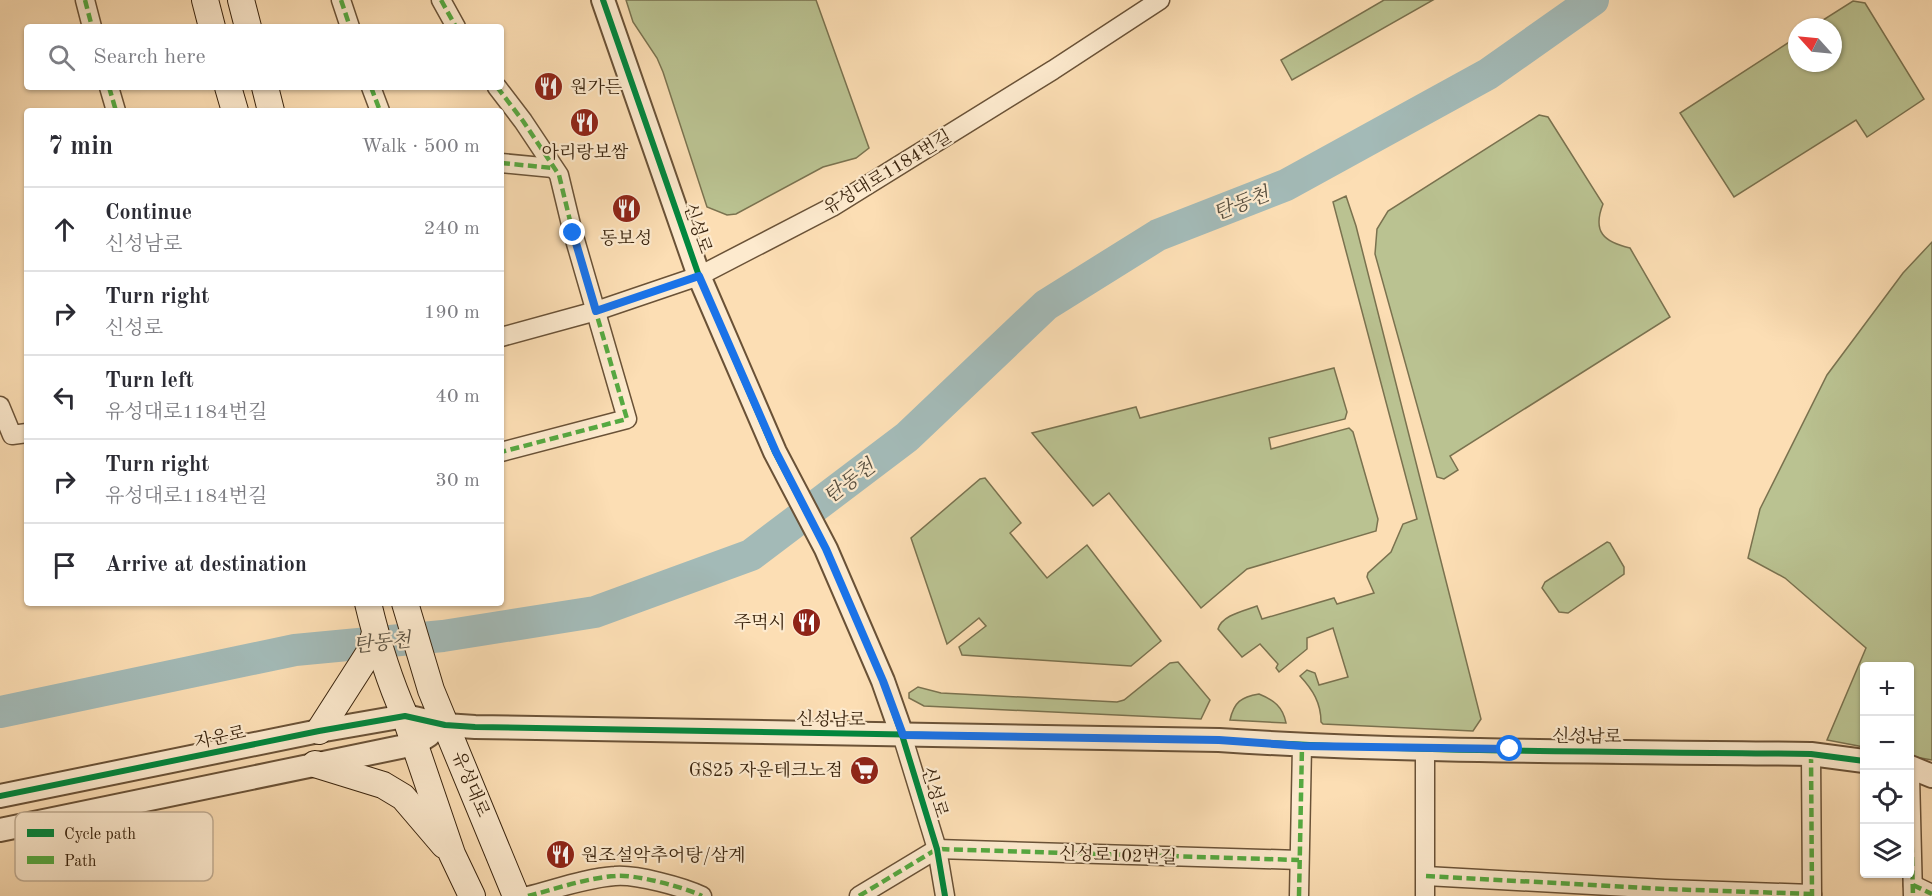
<!DOCTYPE html>
<html lang="en">
<head>
<meta charset="utf-8">
<style>
	body { margin:0; font-family:"Old Standard TT","Noto Serif KR",serif; background:#f2f2f3; color:#2b2b33 }
	.controls { position:absolute; right:18px; bottom:18px; display:grid; overflow:hidden; border-radius:6px; box-shadow:0 2px 4px #0004 }
	.controls button { width:54px; height:54px; display:grid; place-items:center; padding:0; border:0; border-bottom:2px solid #e1e1e2; background:#fff; color:#2b2b33; font:30px sans-serif }
	.compass { position:absolute; left:1788px; top:18px; width:54px; height:54px; border-radius:50%; background:#fff; box-shadow:0 2px 4px #0004; rotate:297deg }
	.stop { position:absolute; width:18px; height:18px; margin:-14px; border:4px solid #1a73e8; border-radius:50%; background:#fff }
	.stop.end { background:#1a73e8; border-color:#fff; box-shadow:0 2px 6px #0008 }
	.list { margin:0; padding:0; list-style:none }
	h2 { display:flex; justify-content:space-between; align-items:center; height:78px; margin:0; padding:0 24px; font-size:26px }
	h2 small { font-size:20px; font-weight:400; color:#7c7c81 }
	.list li { display:grid; grid-template-columns:39px 1fr auto; gap:18px; align-items:center; box-sizing:border-box; height:84px; padding:0 24px; border-top:2px solid #e1e1e2 }
	.list b { display:block; font-size:22px; white-space:nowrap }
	.list p { margin:0; font-size:20px; white-space:nowrap; color:#7c7c81 }
	.list em { font-size:20px; font-style:normal; color:#7c7c81 }
	.icon { flex:none; width:33px; height:33px; fill:none; stroke:currentColor; stroke-width:2; stroke-linecap:round; stroke-linejoin:round }
	.map { position:relative; flex:none; width:1932px; height:896px; overflow:hidden }
	.search { position:absolute; background:#fff; box-shadow:0 2px 4px #0004; left:24px; top:24px; width:480px; height:66px; display:flex; align-items:center; gap:15px; box-sizing:border-box; padding:0 21px; border-radius:6px; color:#7c7c81; font-size:22px }
	.panel { position:absolute; background:#fff; box-shadow:0 2px 4px #0004; left:24px; top:108px; width:480px; height:498px; border-radius:6px }
	.map>svg:first-child { display:block }
	.green { fill:#bac291; stroke:#7a724f; stroke-width:1.5 }
	.lines { fill:none; stroke-linecap:round; stroke-linejoin:round }
	.river { stroke:#a3bab7; stroke-width:32 }
	.minor-casing { stroke:#6a5237; stroke-width:21 }
	.tertiary-casing { stroke:#6a5237; stroke-width:26 }
	.secondary-casing { stroke:#39230d; stroke-width:28 }
	.minor { stroke:#fdeace; stroke-width:18 }
	.tertiary { stroke:#fdeace; stroke-width:22 }
	.secondary { stroke:#fdeace; stroke-width:26 }
	.quiet { stroke:#55aa41; stroke-width:4.5; stroke-dasharray:9 4.5; stroke-linecap:butt }
	.cycleway-casing { stroke:#fdeace; stroke-width:10 }
	.cycleway { stroke:#00873e; stroke-width:6 }
	.route { stroke:#1a73e8; stroke-width:8 }
	.labels { text-anchor:middle; stroke-width:4.5; stroke-linejoin:round; paint-order:stroke }
	.poi-label { font-size:18px; fill:#39230d; stroke:#fdeace; text-anchor:start }
	.street-label { font-size:18px; fill:#39230d; stroke:#fdeace }
	.water-label { font-size:20px; font-style:italic; fill:#595040; stroke:#fdeace }
	.key { fill:#fdeace; stroke:#c2ae94; stroke-width:1.5 }
	.key-label { font-size:16px; fill:#39230d }
</style>
</head>
<body>
<div class="map">
<svg width="1932" height="896" viewBox="0 0 1932 896">
	<rect width="100%" height="100%" fill="#fcdeb4"/>
	<filter id="stains"><feTurbulence type="fractalNoise" baseFrequency=".00333" numOctaves="4"/><feColorMatrix values="0 0 0 0 .2 0 0 0 0 .09 0 0 0 0 .02 0 0 0 .5 -.17"/></filter>
	<radialGradient id="worn" r=".72"><stop offset=".6" stop-color="#630" stop-opacity="0"/><stop offset="1" stop-color="#630" stop-opacity=".3"/></radialGradient>
	<g class="green">
		<path d="M626,0H816L869,148L856,158L823,167L736,214L727,215L707,207L663,72L657,58L633,22Z"/>
		<path d="M1384,0H1433L1292,80L1281,60Z"/>
		<path d="M1853,1L1865,3L1924,99L1867,137L1856,120L1734,197L1680,113L1797,37V63H1833V27H1812Z"/>
		<path d="M1539,115L1548,117L1603,204C1592,232 1604,242 1630,248L1670,317L1450,456L1458,470L1444,479L1437,477L1375,254L1377,229L1388,211Z"/>
		<path d="M1346,196L1356,226L1481,719L1473,731L1323,724L1321,722C1321,703 1313,690 1300,676L1307,670L1315,673L1319,685L1348,677L1333,628L1307,638V649L1279,672L1276,668L1278,664L1260,644L1242,657L1218,629C1222,615 1244,611 1257,606L1262,619L1334,598L1337,604L1374,593L1367,577L1368,573L1391,552L1403,524L1417,519L1333,202Z"/>
		<path d="M1932,242V760L1910,756V666H1864V747L1827,740L1866,648L1785,578L1748,558L1760,509L1827,375L1903,273Z"/>
		<path d="M1334,368L1347,412L1345,419L1269,438L1271,449L1349,428L1353,432L1378,519L1376,531L1247,569L1201,608L1109,493L1093,506L1032,433L1136,407L1140,418Z"/>
		<path d="M985,478L1021,523L1010,533L1047,578L1087,545L1161,641L1131,666L962,655L959,647L986,626L979,618L947,644L911,538L980,479Z"/>
		<path d="M1607,542L1610,543L1624,567V574L1568,613L1559,612L1542,588L1545,582Z"/>
		<path d="M1178,662L1210,700L1201,719L924,706L909,698V693L918,687L941,693L1117,702L1124,700L1170,663Z"/>
		<path d="M1259,694C1274,700 1283,707 1286,723L1230,720C1234,702 1241,697 1259,694Z"/>
	</g>
	<g class="lines">
		<path class="river" d="M0,712L295,650L443,636L595,612L751,555L907,437L1046,305L1158,235L1286,185L1488,74L1593,0"/>
		<defs>
			<g id="minor">
				<path d="M85,0L92,27"/>
				<path d="M341,0L350,27"/>
				<path d="M441,0L456,27"/>
				<path d="M109,87L116,111"/>
				<path d="M371,87L380,111"/>
				<path d="M497,87L523,121L559,175L573,233L627,419L501,452"/>
				<path d="M501,163L553,168"/>
				<path d="M501,337L596,311L699,276L832,207L1053,70L1160,0"/>
				<path d="M0,406L12,435L27,433"/>
				<path d="M902,735L937,849L945,896"/>
				<path d="M1811,754L1812,896"/>
				<path d="M1910,776L1913,896"/>
				<path d="M1426,876L1665,889L1812,894"/>
				<path d="M1913,885L1932,894"/>
				<path d="M528,896C556,889 586,878 615,876C635,874 684,887 702,896"/>
				<path d="M859,896L937,849L1299,860"/>
				<path d="M1299,896L1302,746"/>
				<path d="M1425,896V749"/>
			</g>
			<g id="tertiary">
				<path d="M603,0L699,276L775,452L826,549L883,681L902,735"/>
				<path d="M1910,767L1932,776"/>
				<path d="M0,796L319,731L405,716L445,725L475,727L1219,740C1416,753 1613,751 1811,754L1864,761"/>
				<path d="M0,830L415,744L429,735"/>
			</g>
			<g id="secondary">
				<path d="M205,0L212,27"/>
				<path d="M241,0L248,27"/>
				<path d="M228,87L235,111"/>
				<path d="M265,87L271,111"/>
				<path d="M368,603C377,641 389,680 405,716L452,854L472,896"/>
				<path d="M405,603L431,690L516,896"/>
				<path d="M319,731L369,653L375,633"/>
				<path d="M315,764L383,785L403,797L444,845"/>
			</g>
		</defs>
		<use href="#minor" class="minor-casing"/>
		<use href="#tertiary" class="tertiary-casing"/>
		<use href="#secondary" class="secondary-casing"/>
		<use href="#minor" class="minor"/>
		<use href="#tertiary" class="tertiary"/>
		<use href="#secondary" class="secondary"/>
		<g class="quiet">
			<path d="M85,0L92,27"/>
			<path d="M341,0L350,27"/>
			<path d="M441,0L456,27"/>
			<path d="M109,87L116,111"/>
			<path d="M371,87L380,111"/>
			<path d="M497,87L523,121L559,175L573,233L627,419L501,452"/>
			<path d="M501,163L553,168"/>
			<path d="M1811,754L1812,896"/>
			<path d="M1910,776L1913,896"/>
			<path d="M1426,876L1665,889L1812,894"/>
			<path d="M1913,885L1932,894"/>
			<path d="M528,896C556,889 586,878 615,876C635,874 684,887 702,896"/>
			<path d="M859,896L937,849L1299,860"/>
			<path d="M1299,896L1302,746"/>
		</g>
		<defs>
			<g id="cycleway">
				<path d="M603,0L699,276L775,452L826,549L883,681L902,735L937,849L945,896"/>
				<path d="M0,796L319,731L405,716L445,725L475,727L1219,740C1416,753 1613,751 1811,754L1864,761"/>
			</g>
		</defs>
		<use href="#cycleway" class="cycleway-casing"/>
		<use href="#cycleway" class="cycleway"/>
	</g>
	<g class="lines">
		<path class="route" d="M573,233L596,311L699,276L776,452L826,549L883,681L903,735L1219,740L1302,746L1510,749"/>
	</g>
	<defs>
		<symbol id="restaurant-disc" viewBox="-11 -11 22 22"><circle r="9.5" fill="#8f2418" stroke="#fdeace"/><path d="M-5-6h1v4h1v-4h1v4h1v-4h1v5L-1.5 .5V6h-2V.5L-5-1ZM5-6V6H3V1.5H1.5Q1.5-4 5-6Z" fill="#fff"/></symbol>
		<symbol id="supermarket-disc" viewBox="-11 -11 22 22"><circle r="9.5" fill="#8f2418" stroke="#fdeace"/><path d="M-6-5.5h2.5l.6 2H6L4.5 2H-2.5L-4.4-4H-6ZM-1.5 3.2a1.3 1.3 0 1 0 .1 0ZM3 3.2a1.3 1.3 0 1 0 .1 0Z" fill="#fff"/></symbol>
	</defs>
	<g fill-rule="evenodd">
		<use href="#restaurant-disc" x="532" y="70" width="33" height="33"/>
		<use href="#restaurant-disc" x="568" y="106" width="33" height="33"/>
		<use href="#restaurant-disc" x="610" y="192" width="33" height="33"/>
		<use href="#restaurant-disc" x="790" y="606" width="33" height="33"/>
		<use href="#supermarket-disc" x="848" y="754" width="33" height="33"/>
		<use href="#restaurant-disc" x="544" y="838" width="33" height="33"/>
	</g>
	<g class="labels">
		<g class="poi-label">
			<text x="570" y="93">원가든</text>
			<text x="585" y="158" text-anchor="middle">아리랑보쌈</text>
			<text x="626" y="244" text-anchor="middle">동보성</text>
			<text x="786" y="628" text-anchor="end">주먹시</text>
			<text x="843" y="776" text-anchor="end">GS25 자운테크노점</text>
			<text x="581" y="861">원조설악추어탕/삼계</text>
		</g>
		<g class="street-label">
			<text transform="translate(887 172) rotate(-31)" y="6">유성대로1184번길</text>
			<text transform="translate(698 228) rotate(71)" y="6">신성로</text>
			<text transform="translate(831 719) rotate(1)" y="6">신성남로</text>
			<text transform="translate(1587 736) rotate(1)" y="6">신성남로</text>
			<text transform="translate(220 737) rotate(-12)" y="6">자운로</text>
			<text transform="translate(471 784) rotate(67)" y="6">유성대로</text>
			<text transform="translate(935 792) rotate(73)" y="6">신성로</text>
			<text transform="translate(1118 855) rotate(2)" y="6">신성로102번길</text>
		</g>
		<g class="water-label">
			<text transform="translate(1241 203) rotate(-21)" y="7">탄동천</text>
			<text transform="translate(849 481) rotate(-37)" y="7">탄동천</text>
			<text transform="translate(382 642) rotate(-6)" y="7">탄동천</text>
		</g>
	</g>
	<rect x="15" y="812" width="198" height="69" rx="9" class="key"/>
	<rect x="27" y="829" width="27" height="8" fill="#00873e"/>
	<rect x="27" y="856" width="27" height="8" fill="#55aa41"/>
	<g class="key-label">
		<text x="64" y="839">Cycle path</text>
		<text x="64" y="866">Path</text>
	</g>
	<rect width="100%" height="100%" filter="url(#stains)"/>
	<rect width="100%" height="100%" fill="url(#worn)"/>
</svg>
<div class="controls">
<button>+</button>
<button>−</button>
<button><svg class="icon" aria-label="locate" viewBox="0 0 24 24"><circle cx="12" cy="12" r="6"/><path d="M12 2v4M12 18v4M2 12h4M18 12h4"/></svg></button>
<button><svg class="icon" aria-label="layers" viewBox="0 0 24 24"><path d="M12 4l9 5-9 5-9-5zM3 14l9 5 9-5"/></svg></button>
</div>
<svg class="compass" viewBox="-18 -18 36 36"><path d="M0-13l5 13h-10z" fill="#e53935"/><path d="M0 13l5-13h-10z" fill="#7c7c81"/></svg>
<div class="stop" style="left:1510px;top:749px"></div>
<div class="stop end" style="left:573px;top:233px"></div>
<div class="search"><svg class="icon" aria-label="search" viewBox="0 0 24 24"><circle cx="10" cy="10" r="6"/><path d="M15 15l6 6"/></svg>Search here</div>
<section class="panel">
<h2>7 min<small>Walk · 500 m</small></h2>
<ul class="list">
<li><svg class="icon" aria-label="ahead" viewBox="0 0 24 24"><path d="M12 20V5M6 11l6-6 6 6"/></svg><div><b>Continue</b><p>신성남로</p></div><em>240 m</em></li>
<li><svg class="icon" aria-label="right" viewBox="0 0 24 24"><path d="M7 20v-9h11M14 6l5 5-5 5"/></svg><div><b>Turn right</b><p>신성로</p></div><em>190 m</em></li>
<li><svg class="icon" aria-label="left" viewBox="0 0 24 24"><path d="M17 20v-9H6M10 6l-5 5 5 5"/></svg><div><b>Turn left</b><p>유성대로1184번길</p></div><em>40 m</em></li>
<li><svg class="icon" aria-label="right" viewBox="0 0 24 24"><path d="M7 20v-9h11M14 6l5 5-5 5"/></svg><div><b>Turn right</b><p>유성대로1184번길</p></div><em>30 m</em></li>
<li><svg class="icon" aria-label="arrive" viewBox="0 0 24 24"><path d="M6 21V4h12l-3 4 3 4H6"/></svg><div><b>Arrive at destination</b></div></li>
</ul>
</section>
</div>
</body>
</html>
